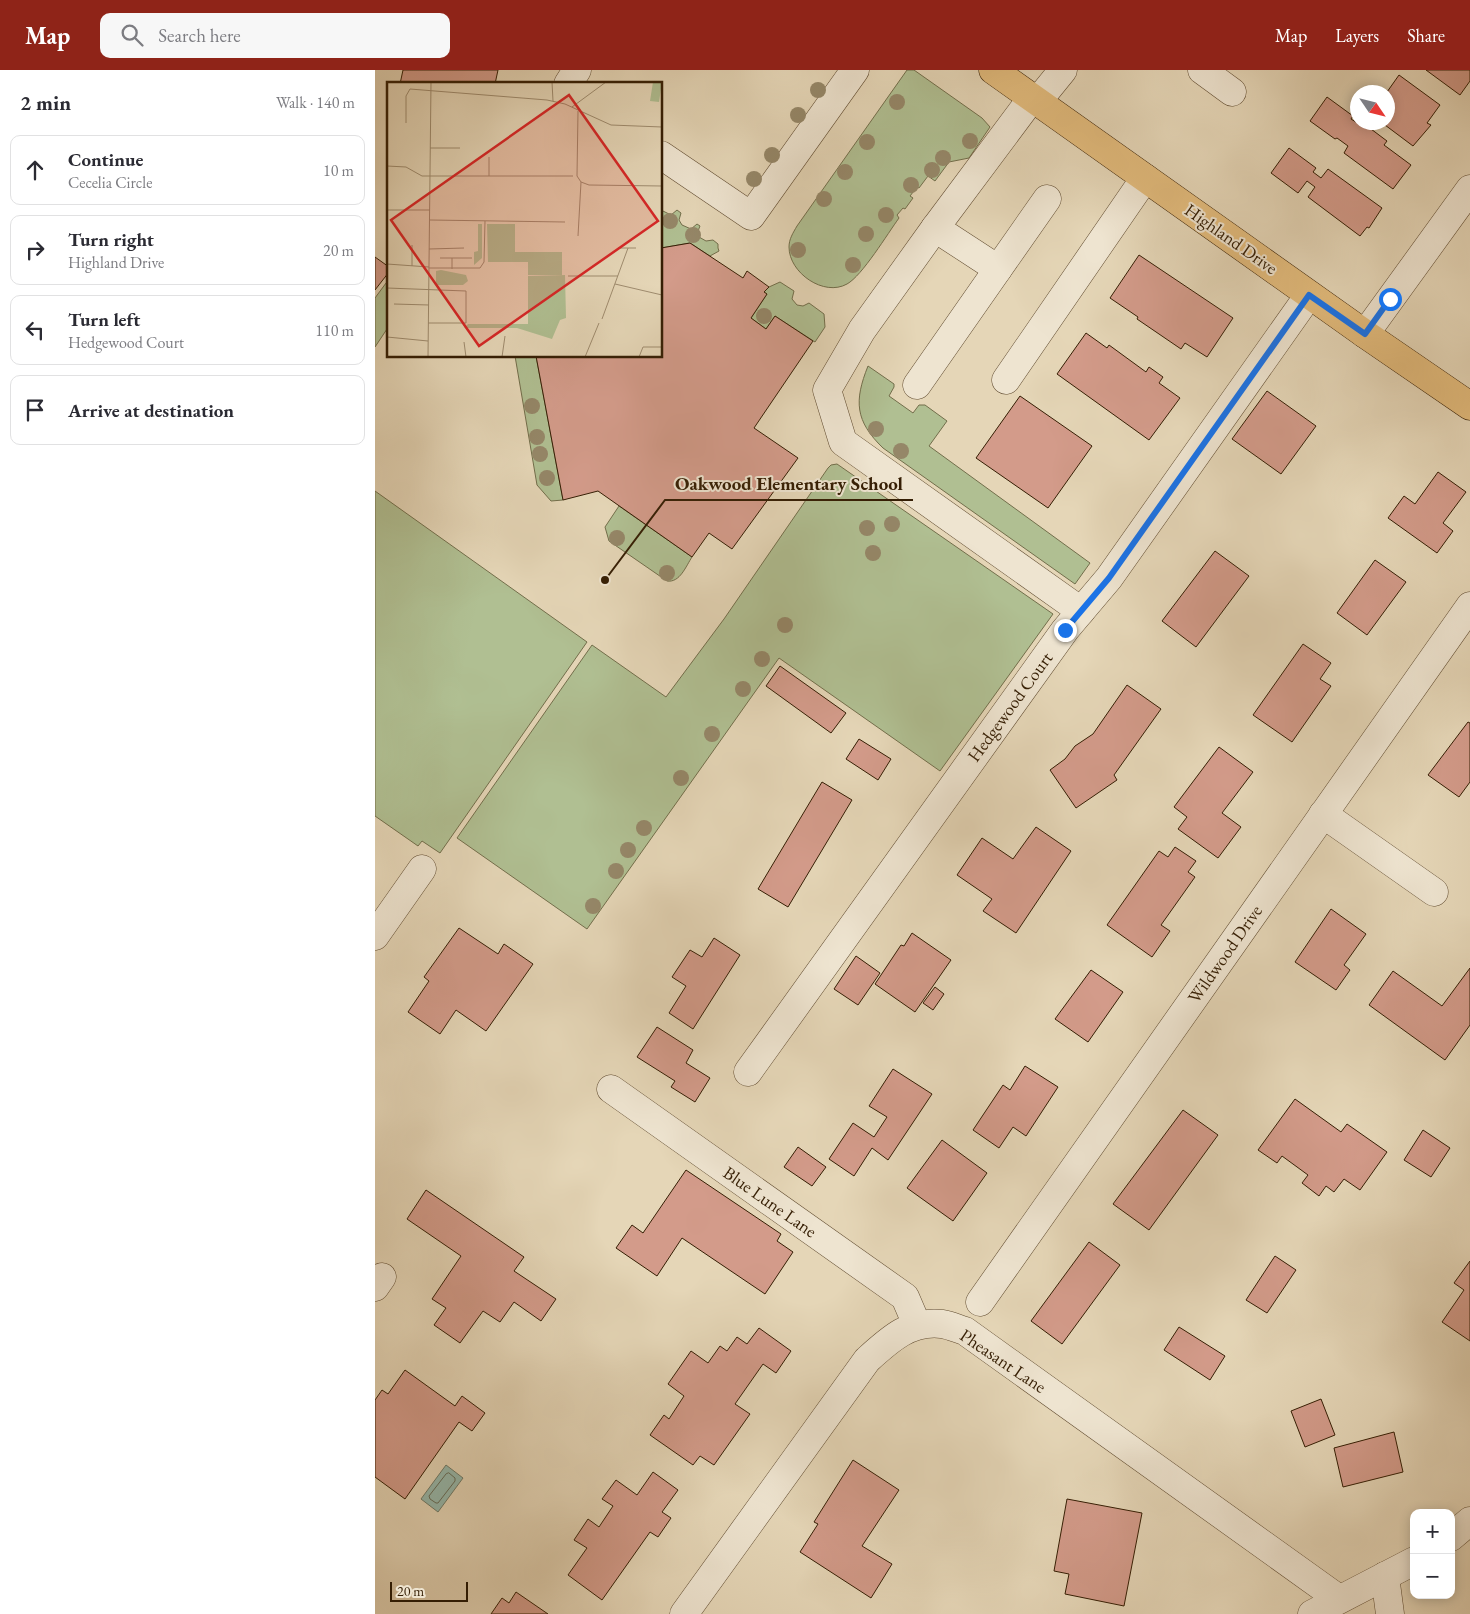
<!DOCTYPE html>
<html lang="en">
<head>
<meta charset="utf-8">
<style>
	body { margin:0; font-family:"EB Garamond",serif; background:#f7f7f7; color:#2b2b33 }
	.controls { position:absolute; right:15px; bottom:15px; display:grid; overflow:hidden; border-radius:10px; box-shadow:0 2px 12px #0003 }
	.controls button { width:45px; height:45px; display:grid; place-items:center; padding:0; border:0; border-bottom:1px solid #e1e1e2; background:#fff; color:#2b2b33; font:25px sans-serif }
	.compass { position:absolute; left:975px; top:15px; width:45px; height:45px; border-radius:50%; background:#fff; box-shadow:0 2px 12px #0003; rotate:125deg }
	.scale { position:absolute; left:15px; bottom:12px; width:78px; box-sizing:border-box; padding-left:5px; border:2px solid #351e04; border-top:0; font-size:14px; line-height:18px; white-space:nowrap; color:#351e04; -webkit-text-stroke:4px #eee4d0; paint-order:stroke }
	.stop { position:absolute; width:15px; height:15px; margin:-11px; border:4px solid #1a73e8; border-radius:50%; background:#fff }
	.stop.end { background:#1a73e8; border-color:#fff; box-shadow:0 1px 5px #0008 }
	.list { margin:0; padding:0; list-style:none }
	h2 { display:flex; justify-content:space-between; align-items:center; height:65px; margin:0; padding:0 20px; font-size:21px }
	h2 small { font-size:16px; font-weight:400; color:#7c7c81 }
	.list li { display:grid; grid-template-columns:32px 1fr auto; gap:15px; align-items:center; box-sizing:border-box; height:70px; margin:0 10px 10px; padding:0 10px; border:1px solid #e1e1e2; border-radius:10px }
	.list b { display:block; font-size:19px; white-space:nowrap }
	.list p { margin:0; font-size:16px; white-space:nowrap; color:#7c7c81 }
	.list em { font-size:16px; font-style:normal; color:#7c7c81 }
	.icon { flex:none; width:28px; height:28px; fill:none; stroke:currentColor; stroke-width:2; stroke-linecap:round; stroke-linejoin:round }
	.map { position:relative; flex:none; width:1095px; height:1544px; overflow:hidden }
	header { display:flex; align-items:center; gap:30px; box-sizing:border-box; height:70px; padding:0 25px; background:#8f2418; color:#fff }
	header strong { font-size:24px }
	nav { display:flex; gap:28px; margin-inline-start:auto; font-size:18px }
	.search { width:350px; height:45px; background:#f7f7f7; display:flex; align-items:center; gap:12px; box-sizing:border-box; padding:0 18px; border-radius:10px; color:#7c7c81; font-size:19px }
	main { display:flex }
	aside { flex:1; background:#fff }
	.map>svg:first-child { display:block }
	.green { fill:#b0bf92; stroke:#726e4b }
	.water { fill:#96b9ad; stroke:#6f7b69 }
	.lines { fill:none; stroke-linecap:round; stroke-linejoin:round }
	.shore { stroke:#666c58; stroke-width:1 }
	.building { fill:#d39b8a; stroke:#351e04 }
	.minor-casing { stroke:#614c31; stroke-width:29 }
	.major-casing { stroke:#351e04; stroke-width:29 }
	.minor { stroke:#eee4d0; stroke-width:28 }
	.major { stroke:#e2bb7c; stroke-width:28 }
	.tree { fill:#958768 }
	.route { stroke:#1a73e8; stroke-width:6 }
	.labels { text-anchor:middle; stroke-width:4; stroke-linejoin:round; paint-order:stroke }
	.street-label { font-size:18px; fill:#351e04; stroke:#eee4d0 }
	.inset-road { fill:none; stroke:#9f8c6f; stroke-width:1 }
	.view { fill:#d62828; fill-opacity:0.15; stroke:#d62828; stroke-width:2.5 }
	.inset-edge { fill:none; stroke:#351e04; stroke-width:2.5 }
	.leader { fill:none; stroke:#351e04; stroke-width:2 }
	.callout-dot { fill:#351e04; stroke:#eee4d0; stroke-width:2 }
	.callout-label { font-size:19px; text-anchor:middle; font-weight:bold; fill:#351e04; stroke:#eee4d0; stroke-width:4; stroke-linejoin:round; paint-order:stroke }
</style>
</head>
<body>
<header>
<strong>Map</strong>
<div class="search"><svg class="icon" aria-label="search" viewBox="0 0 24 24"><circle cx="10" cy="10" r="6"/><path d="M15 15l6 6"/></svg>Search here</div>
<nav><a>Map</a><a>Layers</a><a>Share</a></nav>
</header>
<main>
<aside>
<h2>2 min<small>Walk · 140 m</small></h2>
<ul class="list">
<li><svg class="icon" aria-label="ahead" viewBox="0 0 24 24"><path d="M12 20V5M6 11l6-6 6 6"/></svg><div><b>Continue</b><p>Cecelia Circle</p></div><em>10 m</em></li>
<li><svg class="icon" aria-label="right" viewBox="0 0 24 24"><path d="M7 20v-9h11M14 6l5 5-5 5"/></svg><div><b>Turn right</b><p>Highland Drive</p></div><em>20 m</em></li>
<li><svg class="icon" aria-label="left" viewBox="0 0 24 24"><path d="M17 20v-9H6M10 6l-5 5 5 5"/></svg><div><b>Turn left</b><p>Hedgewood Court</p></div><em>110 m</em></li>
<li><svg class="icon" aria-label="arrive" viewBox="0 0 24 24"><path d="M6 21V4h12l-3 4 3 4H6"/></svg><div><b>Arrive at destination</b></div></li>
</ul>
</aside>
<div class="map">
<svg width="1095" height="1544" viewBox="0 0 1095 1544">
	<rect width="100%" height="100%" fill="#e5d6b7"/>
	<filter id="stains"><feTurbulence type="fractalNoise" baseFrequency=".004" numOctaves="4"/><feColorMatrix values="0 0 0 0 .2 0 0 0 0 .09 0 0 0 0 .02 0 0 0 .5 -.17"/></filter>
	<radialGradient id="worn" r=".72"><stop offset=".6" stop-color="#630" stop-opacity="0"/><stop offset="1" stop-color="#630" stop-opacity=".3"/></radialGradient>
	<g class="green">
		<path d="M532,0H539L607,48L615,57L594,88L574,92L560,111L553,106L544,118L542,117L535,126L538,128L530,139L528,138L522,145L524,148C513,163 487,206 472,214C449,227 414,203 414,177C414,169 418,163 422,156Z"/>
		<path d="M286,140L296,145L302,140L306,143L304,150L307,155L316,159L322,154L325,156L323,161L324,167L331,171L338,170L343,174V178L344,181L335,186L315,173L286,178Z"/>
		<path d="M14,209V256L0,277V228Z"/>
		<path d="M405,212L419,221L417,229L422,235L428,236L434,233L449,244L450,257L440,272L400,246L391,259L376,248L392,224L389,222L394,217Z"/>
		<path d="M140,286H161L188,430L176,431L162,415Z"/>
		<path d="M493,296L519,314V317L514,326L538,343L544,335H550L572,351L554,376L715,493L700,514L508,378C480,351 479,331 493,296Z"/>
		<path d="M462,394L678,544L565,701L404,588L212,859L82,768L217,575L291,627L349,549L453,398L456,395Z"/>
		<path d="M0,421L212,572L65,783L47,771L43,776L0,746Z"/>
		<path d="M244,436L317,487C311,496 305,513 292,511L234,471L230,457Z"/>
	</g>
	<path class="water" d="M71,1395L88,1408L63,1442L46,1429Z"/>
	<g class="lines">
		<path class="shore" d="M74,1403L80,1408V1411L63,1433H61L55,1429L54,1426L71,1404Z"/>
	</g>
	<g class="building">
		<path d="M28,0H123L120,14H25Z"/>
		<path d="M1051,0H1095V11L1085,25Z"/>
		<path d="M1024,5L1065,35L1052,53L1056,55L1038,76L1006,52H1012V22Z"/>
		<path d="M952,27L978,46L976,49L989,57L991,58L992,56L1012,71L1009,75L1036,95L1018,119L969,83L973,76L962,68L960,69L935,51Z"/>
		<path d="M914,78L941,98L938,102L946,108L953,99L1007,138L994,158L992,157L985,166L933,127L940,117L932,111L923,123L896,103Z"/>
		<path d="M315,173L368,208L372,201L394,217L389,222L392,224L376,248L391,259L400,246L438,271L379,358L423,388L357,479L334,463L317,487L223,421L188,430L161,286H286V178Z"/>
		<path d="M764,185L858,248L832,287L810,273L806,279L762,249L763,247L735,228Z"/>
		<path d="M0,187L14,197V202L0,220Z"/>
		<path d="M711,263L732,278L734,275L771,302L774,297L788,307L784,313L805,328L774,370L682,304Z"/>
		<path d="M892,321L941,356L906,404L857,369Z"/>
		<path d="M645,326L717,376L673,438L601,388Z"/>
		<path d="M1063,402L1091,422L1068,453L1078,461L1062,483L1013,448L1029,426L1040,434Z"/>
		<path d="M840,481L874,506L821,577L787,551Z"/>
		<path d="M1000,490L1031,512L992,565L962,543Z"/>
		<path d="M928,574L956,593L945,609L956,616L917,672L878,645Z"/>
		<path d="M405,596L471,643L456,663L391,616Z"/>
		<path d="M752,615L786,639L739,705L742,710L701,738L675,700L690,689L700,676L718,664Z"/>
		<path d="M1093,652L1095,653V712L1084,727L1053,705Z"/>
		<path d="M484,669L516,689L503,710L471,689Z"/>
		<path d="M844,677L878,702L847,743L866,757L843,788L803,759L812,747L799,737Z"/>
		<path d="M447,712L477,730L413,837L383,819Z"/>
		<path d="M661,757L696,781L641,863L608,841L617,829L582,805L607,768L638,789Z"/>
		<path d="M800,777L821,791L813,802L820,807L786,855L795,861L777,887L732,855L784,781L793,787Z"/>
		<path d="M956,839L991,864L969,895L975,900L961,920L920,892Z"/>
		<path d="M84,858L123,884L129,874L158,894L111,961L81,940L65,964L33,942L54,911L49,907Z"/>
		<path d="M537,863L576,890L540,942L500,914L526,875L529,876Z"/>
		<path d="M339,868L365,885L318,959L294,943L311,916L297,907L315,880L327,887Z"/>
		<path d="M481,886L505,903L483,935L459,919Z"/>
		<path d="M1095,898V955L1070,990L994,935L1018,901L1067,936Z"/>
		<path d="M716,900L748,922L713,972L680,949Z"/>
		<path d="M560,917L569,924L558,940L548,933Z"/>
		<path d="M282,957L318,980L311,993L335,1008L320,1032L296,1017L300,1011L262,987Z"/>
		<path d="M650,996L683,1017L651,1066L638,1057L624,1078L598,1060L628,1015L635,1020Z"/>
		<path d="M518,999L557,1024L513,1090L497,1078L479,1106L454,1089L478,1053L499,1067L512,1047L494,1036Z"/>
		<path d="M920,1029L966,1062L972,1054L1012,1082L985,1120L969,1109L959,1122L951,1116L944,1126L927,1113L933,1105L907,1086L902,1093L883,1080Z"/>
		<path d="M808,1040L843,1065L774,1160L738,1134Z"/>
		<path d="M1048,1060L1075,1078L1056,1107L1029,1090Z"/>
		<path d="M567,1070L612,1103L578,1151L532,1118Z"/>
		<path d="M423,1077L451,1097L437,1116L409,1097Z"/>
		<path d="M311,1100L406,1164L402,1171L418,1182L390,1224L307,1168L282,1206L241,1178L257,1155L268,1163Z"/>
		<path d="M51,1120L149,1187L139,1201L181,1229L166,1251L139,1232L125,1252L108,1241L85,1273L59,1255L71,1238L57,1229L86,1186L32,1149Z"/>
		<path d="M714,1172L745,1195L687,1274L656,1251Z"/>
		<path d="M900,1186L921,1200L892,1243L871,1230Z"/>
		<path d="M1095,1191V1271L1067,1252L1089,1220L1079,1213Z"/>
		<path d="M804,1257L850,1286L835,1310L789,1280Z"/>
		<path d="M384,1258L416,1281L401,1303L388,1294L360,1334L375,1344L339,1395L325,1386L318,1395L275,1365L289,1345L294,1349L309,1326L293,1314L316,1281L333,1293L345,1276L352,1281L362,1267L372,1274Z"/>
		<path d="M30,1300L80,1336L87,1326L110,1343L97,1361L84,1352L30,1429L0,1407V1330L7,1320L13,1324Z"/>
		<path d="M946,1329L960,1365L930,1377L916,1341Z"/>
		<path d="M1019,1362L1028,1402L968,1417L959,1378Z"/>
		<path d="M478,1390L524,1420L487,1476L517,1494L496,1528L425,1482L443,1454L439,1452Z"/>
		<path d="M278,1402L303,1420L287,1442L296,1448L283,1467L275,1462L227,1530L193,1505L212,1478L199,1470L213,1449L224,1457L238,1436L227,1429L241,1410L262,1425Z"/>
		<path d="M692,1429L767,1443L749,1536L690,1524L694,1504L679,1501Z"/>
		<path d="M141,1522L173,1544H116L127,1528L134,1533Z"/>
	</g>
	<g class="lines">
		<defs>
			<g id="minor">
				<path d="M827,0L857,22"/>
				<path d="M193,14L202,0"/>
				<path d="M657,28L560,158L487,260L452,320L468,372L706,541"/>
				<path d="M662,32L688,0"/>
				<path d="M286,85L376,146L480,0"/>
				<path d="M560,158L623,199L672,129"/>
				<path d="M990,264L1095,119"/>
				<path d="M631,310L770,108"/>
				<path d="M542,315L623,199"/>
				<path d="M948,744L1059,822"/>
				<path d="M0,866L47,799"/>
				<path d="M373,1002L690,560L734,508L934,225"/>
				<path d="M236,1019L530,1227L542,1255"/>
				<path d="M0,1217L7,1207"/>
				<path d="M605,1232L1095,536"/>
				<path d="M1076,1467L1095,1451"/>
				<path d="M1010,1506L1015,1544"/>
				<path d="M309,1544L492,1290C514,1270 535,1250 567,1254C575,1255 583,1259 590,1261L964,1529"/>
				<path d="M937,1544L1039,1491"/>
			</g>
			<path id="major" d="M618,0L990,264L1095,336"/>
		</defs>
		<use href="#minor" class="minor-casing"/>
		<use href="#major" class="major-casing"/>
		<use href="#minor" class="minor"/>
		<use href="#major" class="major"/>
	</g>
	<g class="tree">
		<circle cx="443" cy="20" r="8"/>
		<circle cx="522" cy="32" r="8"/>
		<circle cx="423" cy="45" r="8"/>
		<circle cx="595" cy="71" r="8"/>
		<circle cx="492" cy="72" r="8"/>
		<circle cx="397" cy="85" r="8"/>
		<circle cx="568" cy="88" r="8"/>
		<circle cx="557" cy="100" r="8"/>
		<circle cx="470" cy="102" r="8"/>
		<circle cx="379" cy="109" r="8"/>
		<circle cx="536" cy="115" r="8"/>
		<circle cx="449" cy="129" r="8"/>
		<circle cx="511" cy="145" r="8"/>
		<circle cx="295" cy="151" r="8"/>
		<circle cx="491" cy="164" r="8"/>
		<circle cx="318" cy="165" r="8"/>
		<circle cx="423" cy="180" r="8"/>
		<circle cx="478" cy="195" r="8"/>
		<circle cx="389" cy="246" r="8"/>
		<circle cx="157" cy="336" r="8"/>
		<circle cx="501" cy="359" r="8"/>
		<circle cx="162" cy="367" r="8"/>
		<circle cx="526" cy="381" r="8"/>
		<circle cx="165" cy="384" r="8"/>
		<circle cx="172" cy="408" r="8"/>
		<circle cx="517" cy="454" r="8"/>
		<circle cx="492" cy="458" r="8"/>
		<circle cx="242" cy="468" r="8"/>
		<circle cx="498" cy="483" r="8"/>
		<circle cx="292" cy="503" r="8"/>
		<circle cx="410" cy="555" r="8"/>
		<circle cx="387" cy="589" r="8"/>
		<circle cx="368" cy="619" r="8"/>
		<circle cx="337" cy="664" r="8"/>
		<circle cx="306" cy="708" r="8"/>
		<circle cx="269" cy="758" r="8"/>
		<circle cx="253" cy="780" r="8"/>
		<circle cx="241" cy="801" r="8"/>
		<circle cx="218" cy="836" r="8"/>
	</g>
	<g class="lines">
		<path class="route" d="M690,560L734,508L934,225L990,264L1015,229"/>
	</g>
	<g class="labels">
		<g class="street-label">
			<text transform="translate(856 169) rotate(35)" y="6">Highland Drive</text>
			<text transform="translate(635 637) rotate(-54)" y="6">Hedgewood Court</text>
			<text transform="translate(850 884) rotate(-55)" y="6">Wildwood Drive</text>
			<text transform="translate(395 1132) rotate(35)" y="6">Blue Lune Lane</text>
			<text transform="translate(628 1291) rotate(34)" y="6">Pheasant Lane</text>
		</g>
	</g>
	<g transform="translate(12 12)">
		<rect width="275" height="275" fill="#e5d6b7"/>
		<path d="M266,0H275L272,20L263,19ZM91,142H95V176L87,183V170L91,169ZM100,142H128V170H175V193H141V180H101ZM54,188L79,193L81,199L76,203H49V189ZM178,193L179,236L173,238L165,257L130,246H77L81,242H141V194Z" fill="#b0bf92"/>
		<path class="inset-road" d="M165,0L166,19M23,7L160,18L178,22L224,43L275,45M185,25L219,0M191,29L190,94L194,100L202,103L275,104M19,41V14L23,7M43,66H73M0,84L19,85L35,94H186M102,94V75M0,128H43M43,138L178,140M191,154L194,100M231,166H249M42,167L77,166M53,176H65V187M65,176H85M0,182L42,185M25,184V163M42,186H93L97,180L98,139M181,194H231M228,202L275,213M0,206L79,209V241H41M7,222L42,223M215,237L241,166M0,255L41,259M77,260L79,275M41,275L44,0M115,275L118,254M198,275L212,241M252,275L256,265H275"/>
		<path class="view" d="M182,13L271,139L92,264L4,138Z"/>
		<rect width="275" height="275" class="inset-edge"/>
	</g>
	<path class="leader" d="M230 510L290 430H538"/>
	<circle class="callout-dot" cx="230" cy="510" r="5"/>
	<g class="callout-label">
		<text x="414" y="420">Oakwood Elementary School</text>
	</g>
	<rect width="100%" height="100%" filter="url(#stains)"/>
	<rect width="100%" height="100%" fill="url(#worn)"/>
</svg>
<div class="controls">
<button>+</button>
<button>−</button>
</div>
<svg class="compass" viewBox="-18 -18 36 36"><path d="M0-13l5 13h-10z" fill="#e53935"/><path d="M0 13l5-13h-10z" fill="#7c7c81"/></svg>
<div class="scale">20 m</div>
<div class="stop" style="left:1015px;top:229px"></div>
<div class="stop end" style="left:690px;top:560px"></div>
</div>
</main>
</body>
</html>
